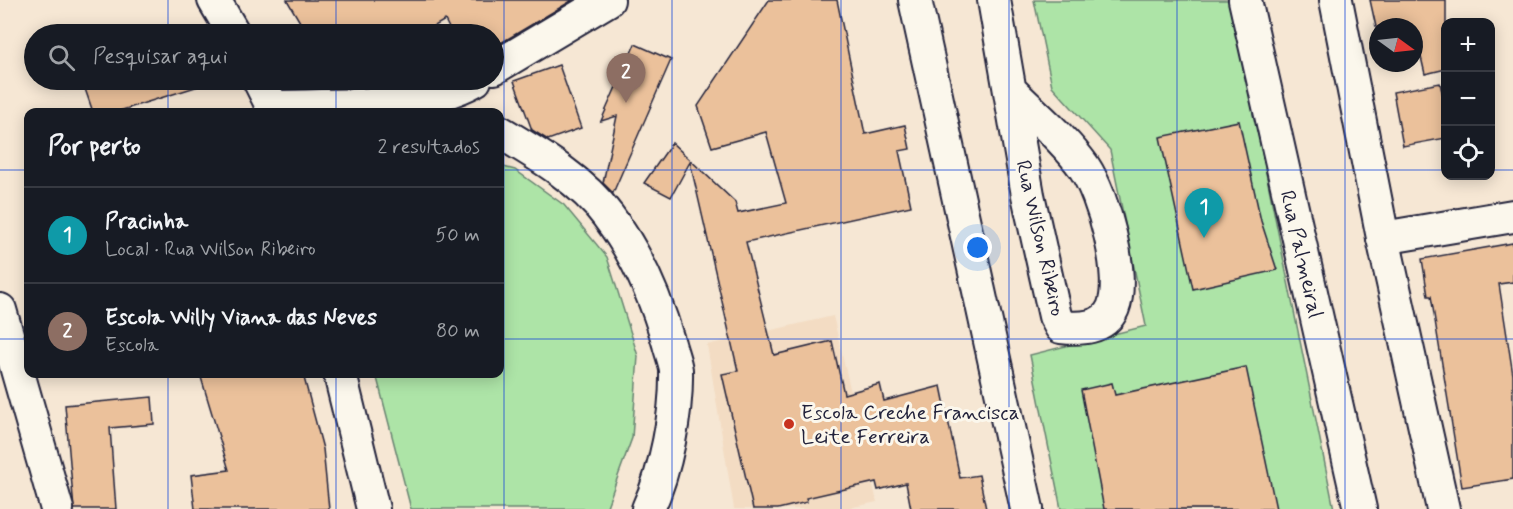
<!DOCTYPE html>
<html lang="pt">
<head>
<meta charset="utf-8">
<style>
	body { margin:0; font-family:Mynerve,sans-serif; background:#242831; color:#f1f3f6 }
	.controls { position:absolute; right:18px; top:18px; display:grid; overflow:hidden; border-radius:12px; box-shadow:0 3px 15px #0003 }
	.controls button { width:54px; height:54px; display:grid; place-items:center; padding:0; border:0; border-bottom:2px solid #363941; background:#171b24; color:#f1f3f6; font:30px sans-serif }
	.compass { position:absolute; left:1369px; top:18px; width:54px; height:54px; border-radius:50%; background:#171b24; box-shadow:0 3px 15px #0003; rotate:105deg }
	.you { position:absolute; left:978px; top:248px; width:21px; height:21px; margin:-15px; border:4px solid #fff; border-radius:50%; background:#1a73e8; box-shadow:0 0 0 9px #1a73e833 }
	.badge { display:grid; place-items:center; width:39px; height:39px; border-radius:50%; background:#c8321e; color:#fff; font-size:20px; font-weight:700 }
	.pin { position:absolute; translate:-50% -50px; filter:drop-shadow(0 2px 3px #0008) }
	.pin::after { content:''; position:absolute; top:32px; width:21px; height:18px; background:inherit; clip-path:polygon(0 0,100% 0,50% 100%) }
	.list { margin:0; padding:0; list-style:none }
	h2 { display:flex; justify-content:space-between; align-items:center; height:78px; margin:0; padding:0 24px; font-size:26px }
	h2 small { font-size:20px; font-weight:400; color:#9ea1a6 }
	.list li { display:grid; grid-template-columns:39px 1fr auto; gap:18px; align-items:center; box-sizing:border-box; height:96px; padding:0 24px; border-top:2px solid #363941 }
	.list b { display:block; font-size:22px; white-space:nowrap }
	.list p { margin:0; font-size:20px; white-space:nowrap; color:#9ea1a6 }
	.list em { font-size:20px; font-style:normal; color:#9ea1a6 }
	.icon { flex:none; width:33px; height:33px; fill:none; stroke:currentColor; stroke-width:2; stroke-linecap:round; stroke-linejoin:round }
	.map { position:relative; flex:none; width:1513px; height:509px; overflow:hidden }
	.search { position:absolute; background:#171b24; box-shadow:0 3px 15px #0003; left:24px; top:24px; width:480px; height:66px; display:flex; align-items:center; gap:15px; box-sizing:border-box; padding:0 21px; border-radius:33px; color:#9ea1a6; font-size:22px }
	.panel { position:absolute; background:#171b24; box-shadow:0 3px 15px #0003; left:24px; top:108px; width:480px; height:270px; border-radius:12px }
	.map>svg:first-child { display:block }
	.built { fill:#f3dcc3 }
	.green { fill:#ade4a7; stroke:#688371; stroke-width:1.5 }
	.building { fill:#ebc19b; stroke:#22223b; stroke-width:1.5 }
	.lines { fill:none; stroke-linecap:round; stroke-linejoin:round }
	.minor-casing { stroke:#22223b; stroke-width:36 }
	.minor { stroke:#fbf7ec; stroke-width:32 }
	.grid { fill:none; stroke:#1d4ed8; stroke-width:1.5; stroke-opacity:0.55 }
	.poi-dot { fill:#c8321e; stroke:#fbf7ec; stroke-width:2 }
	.labels { text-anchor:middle; stroke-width:6; stroke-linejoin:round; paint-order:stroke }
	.street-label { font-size:21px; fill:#22223b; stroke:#fbf7ec }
	.poi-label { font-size:21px; fill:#22223b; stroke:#fbf7ec; text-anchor:start }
</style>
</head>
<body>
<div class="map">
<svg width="1513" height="509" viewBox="0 0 1513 509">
	<rect width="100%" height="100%" fill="#f6e7d4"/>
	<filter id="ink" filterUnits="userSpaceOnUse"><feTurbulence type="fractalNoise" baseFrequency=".0167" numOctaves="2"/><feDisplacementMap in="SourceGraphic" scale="12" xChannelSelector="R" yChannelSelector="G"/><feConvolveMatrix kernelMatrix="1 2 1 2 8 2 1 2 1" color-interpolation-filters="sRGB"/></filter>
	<g filter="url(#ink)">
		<path class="built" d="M833,316L877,502L844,509H734L707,345Z"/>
		<g class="green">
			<path d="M1034,0H1231L1334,509H1061L1030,355L1146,326L1110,150L1052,86Z"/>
			<path d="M500,166L515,170L564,205L607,257L638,356L632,438L606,509H411L376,374H500Z"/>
		</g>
		<g class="building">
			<path d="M287,0H573L494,47V34H452L445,20L421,34H307Z"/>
			<path d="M769,0H837L865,134L905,125L910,149L899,151L911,206L746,242L774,355L832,341L844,394L880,384L884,401L941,386L960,478L979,475L986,509H911L906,483L878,490L876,482L806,498L807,502L778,509H753L722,374L738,371L690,162L671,197L644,183L672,143L735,202L738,213L786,203L766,132L712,147L698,106Z"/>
			<path d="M1370,0H1446V69L1425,74L1414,27H1378V36Z"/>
			<path d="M635,44L671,60L613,193L603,183L617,116L601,121Z"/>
			<path d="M559,65L581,128L548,140L532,130L514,81Z"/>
			<path d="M82,80H201L202,85L116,112H93Z"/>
			<path d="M1440,83L1446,109V138L1403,146L1393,92Z"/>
			<path d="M1239,121L1261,221L1277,270L1193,289L1160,137Z"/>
			<path d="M1513,243V282L1499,284L1513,375V479L1462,487L1431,296H1428L1422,259Z"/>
			<path d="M1246,367L1276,509H1104L1081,390L1112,383L1115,395Z"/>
			<path d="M200,374H303L323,449L329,509H195L191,475L229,470Z"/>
			<path d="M152,397L154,424L110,428L116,509H74L65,405Z"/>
		</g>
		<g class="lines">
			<defs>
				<g id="minor">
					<path d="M214,0L234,34"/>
					<path d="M915,0L1027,509"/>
					<path d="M994,0L1028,195L1055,316L1061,327C1080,329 1104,329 1113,308C1126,276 1103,195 1084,167C1064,139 1035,115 1011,91"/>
					<path d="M1245,0L1360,509"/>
					<path d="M1336,0L1383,238L1443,509"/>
					<path d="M494,68L608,0"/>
					<path d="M259,80L275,112"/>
					<path d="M274,107C333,105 423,110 475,80"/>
					<path d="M500,132C537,154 582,180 608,216C637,254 656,298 669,344C671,352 675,362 676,370C677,413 666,470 648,509"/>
					<path d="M1383,238L1513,216"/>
					<path d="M0,310L57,509"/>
					<path d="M340,374L373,509"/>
				</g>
			</defs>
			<use href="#minor" class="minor-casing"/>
			<use href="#minor" class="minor"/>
		</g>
	</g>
	<path class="grid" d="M168,0V34M336,0V34M504,0V509M672,0V509M841,0V509M1009,0V509M1177,0V509M1345,0V509M168,80V112M336,80V112M0,170H28M500,170H1446M1490,170H1513M0,339H28M500,339H1513M168,374V509M336,374V509"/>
	<circle class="poi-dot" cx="789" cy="424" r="6"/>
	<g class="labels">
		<g class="street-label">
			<text transform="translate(1041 238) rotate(77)" y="7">Rua Wilson Ribeiro</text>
			<text transform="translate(1302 254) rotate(77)" y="7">Rua Palmeiral</text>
		</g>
		<g class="poi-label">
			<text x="801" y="419">Escola Creche Francisca<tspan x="801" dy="24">Leite Ferreira</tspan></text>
		</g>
	</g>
</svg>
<div class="controls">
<button>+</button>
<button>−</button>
<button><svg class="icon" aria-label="locate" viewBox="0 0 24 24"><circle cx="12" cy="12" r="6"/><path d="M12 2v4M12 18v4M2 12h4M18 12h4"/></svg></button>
</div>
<svg class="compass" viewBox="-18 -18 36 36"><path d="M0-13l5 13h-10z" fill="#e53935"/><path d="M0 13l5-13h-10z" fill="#9ea1a6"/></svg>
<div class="you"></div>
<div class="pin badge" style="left:1204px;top:238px;background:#0f9aa8">1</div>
<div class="pin badge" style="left:626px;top:103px;background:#8d6e63">2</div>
<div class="search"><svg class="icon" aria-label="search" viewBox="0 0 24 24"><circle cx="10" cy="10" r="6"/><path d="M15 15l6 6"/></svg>Pesquisar aqui</div>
<section class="panel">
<h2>Por perto<small>2 resultados</small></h2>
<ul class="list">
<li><span class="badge" style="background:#0f9aa8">1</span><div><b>Pracinha</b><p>Local · Rua Wilson Ribeiro</p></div><em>50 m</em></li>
<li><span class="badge" style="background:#8d6e63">2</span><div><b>Escola Willy Viana das Neves</b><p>Escola</p></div><em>80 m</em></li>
</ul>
</section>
</div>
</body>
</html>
